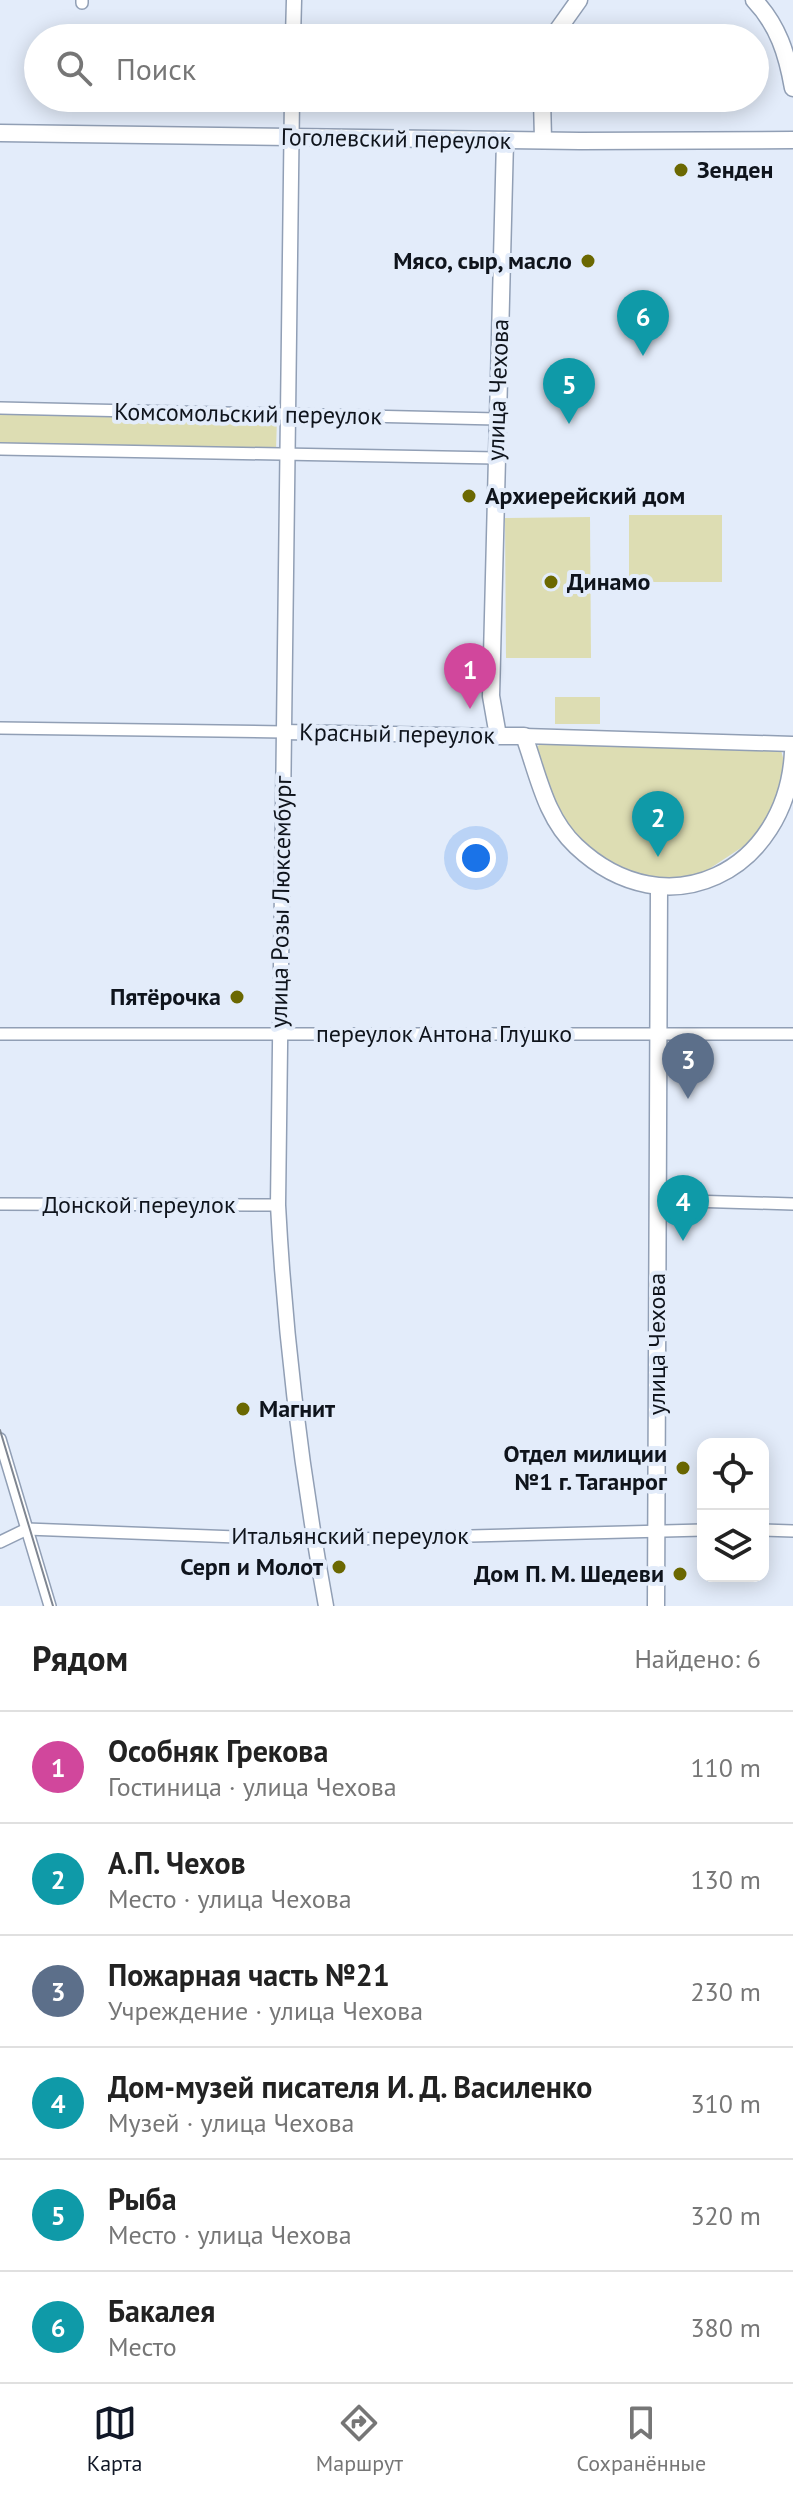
<!DOCTYPE html>
<html lang="ru">
<head>
<meta charset="utf-8">
<style>
	body { margin:0; font-family:"PT Sans",sans-serif; background:#f2f2f2; color:#222 }
	.controls { position:absolute; right:24px; bottom:24px; display:grid; overflow:hidden; border-radius:16px; box-shadow:0 4px 20px #0003 }
	.controls button { width:72px; height:72px; display:grid; place-items:center; padding:0; border:0; border-bottom:2px solid #e0e0e0; background:#fff; color:#222; font:40px sans-serif }
	.you { position:absolute; left:476px; top:858px; width:28px; height:28px; margin:-20px; border:6px solid #fff; border-radius:50%; background:#1a73e8; box-shadow:0 0 0 12px #1a73e833 }
	.badge { display:grid; place-items:center; width:52px; height:52px; border-radius:50%; background:#111827; color:#fff; font-size:26px; font-weight:700 }
	.pin { position:absolute; translate:-50% -66px; filter:drop-shadow(0 2px 4px #0008) }
	.pin::after { content:''; position:absolute; top:42px; width:28px; height:24px; background:inherit; clip-path:polygon(0 0,100% 0,50% 100%) }
	.list { margin:0; padding:0; list-style:none }
	h2 { display:flex; justify-content:space-between; align-items:center; height:104px; margin:0; padding:0 32px; font-size:34px }
	h2 small { font-size:26px; font-weight:400; color:#767676 }
	.list li { display:grid; grid-template-columns:52px 1fr auto; gap:24px; align-items:center; box-sizing:border-box; height:112px; padding:0 32px; border-top:2px solid #e0e0e0 }
	.list b { display:block; font-size:30px; white-space:nowrap }
	.list p { margin:0; font-size:26px; white-space:nowrap; color:#767676 }
	.list em { font-size:26px; font-style:normal; color:#767676 }
	.icon { flex:none; width:44px; height:44px; fill:none; stroke:currentColor; stroke-width:2; stroke-linecap:round; stroke-linejoin:round }
	.map { position:relative; flex:none; width:793px; height:1606px; overflow:hidden }
	.search { position:absolute; background:#fff; box-shadow:0 4px 20px #0003; left:24px; right:24px; top:24px; height:88px; display:flex; align-items:center; gap:20px; box-sizing:border-box; padding:0 28px; border-radius:44px; color:#767676; font-size:30px }
	.sheet { height:776px; background:#fff }
	nav { display:flex; justify-content:space-around; align-items:center; box-sizing:border-box; height:112px; border-top:2px solid #e0e0e0; background:#fff; font-size:22px; color:#767676 }
	nav a { display:grid; justify-items:center; gap:4px }
	nav .on { color:#111827 }
	.map>svg:first-child { display:block }
	.green { fill:#ddddb3 }
	.lines { fill:none; stroke-linecap:round; stroke-linejoin:round }
	.minor-casing { stroke:#919fb5; stroke-width:14 }
	.tertiary-casing { stroke:#919fb5; stroke-width:17 }
	.secondary-casing { stroke:#919fb5; stroke-width:19 }
	.minor { stroke:#fff; stroke-width:11 }
	.tertiary { stroke:#fff; stroke-width:14 }
	.secondary { stroke:#fff; stroke-width:16 }
	.tram { stroke:#7f8691; stroke-width:2 }
	.poi-dot { fill:#6b6801; stroke:#e3ecfa; stroke-width:3 }
	.labels { text-anchor:middle; stroke-width:8; stroke-linejoin:round; paint-order:stroke }
	.street-label { font-size:24px; fill:#0f141c; stroke:#e3ecfa }
	.poi-label { font-size:24px; font-weight:bold; fill:#0f141c; stroke:#e3ecfa; text-anchor:end }
</style>
</head>
<body>
<div class="map">
<svg width="793" height="1606" viewBox="0 0 793 1606">
	<rect width="100%" height="100%" fill="#e3ecfa"/>
	<g class="green">
		<path d="M0,412L277,418L276,450L0,444Z"/>
		<rect x="629" y="515" width="93" height="67"/>
		<path d="M590,517L591,658H506L505,518Z"/>
		<rect x="555" y="697" width="45" height="27"/>
		<path d="M542,743L781,750L785,765L774,806L750,842L706,871L678,879H655L606,865L559,819L535,748Z"/>
	</g>
	<g class="lines">
		<defs>
			<g id="minor">
				<path d="M82,3V0"/>
				<path d="M0,408L497,419"/>
				<path d="M0,449L496,458"/>
				<path d="M0,728L283,732"/>
				<path d="M0,1034H793"/>
				<path d="M658,1200L793,1204"/>
				<path d="M0,1204L278,1205"/>
				<path d="M0,1439L50,1606"/>
				<path d="M763,1530L793,1531"/>
				<path d="M0,1542L27,1529L314,1540L703,1530"/>
			</g>
			<g id="tertiary">
				<path d="M293,38L294,0"/>
				<path d="M292,98L278,1205C285,1339 302,1475 326,1606"/>
				<path d="M283,732L498,736"/>
				<path d="M524,736L793,744"/>
			</g>
			<g id="secondary">
				<path d="M754,0C778,25 787,54 793,88"/>
				<path d="M552,38L579,0"/>
				<path d="M542,98L543,140"/>
				<path d="M0,133L580,141L793,140"/>
				<path d="M505,140L491,696L498,736H524C538,774 545,817 576,846C667,932 787,871 793,752"/>
				<path d="M656,1606L659,889"/>
			</g>
		</defs>
		<use href="#minor" class="minor-casing"/>
		<use href="#tertiary" class="tertiary-casing"/>
		<use href="#secondary" class="secondary-casing"/>
		<use href="#minor" class="minor"/>
		<use href="#tertiary" class="tertiary"/>
		<use href="#secondary" class="secondary"/>
		<path class="tram" d="M0,1430L53,1606"/>
	</g>
	<g class="poi-dot">
		<circle cx="681" cy="170" r="8"/>
		<circle cx="588" cy="261" r="8"/>
		<circle cx="469" cy="496" r="8"/>
		<circle cx="551" cy="582" r="8"/>
		<circle cx="237" cy="997" r="8"/>
		<circle cx="243" cy="1409" r="8"/>
		<circle cx="683" cy="1468" r="8"/>
		<circle cx="339" cy="1567" r="8"/>
		<circle cx="680" cy="1574" r="8"/>
	</g>
	<g class="labels">
		<g class="street-label">
			<text transform="translate(396 139) rotate(1)" y="8">Гоголевский переулок</text>
			<text transform="translate(498 390) rotate(-88)" y="8">улица Чехова</text>
			<text transform="translate(248 414) rotate(1)" y="8">Комсомольский переулок</text>
			<text transform="translate(397 734) rotate(1)" y="8">Красный переулок</text>
			<text transform="translate(281 902) rotate(-89)" y="8">улица Розы Люксембург</text>
			<text x="444" y="1042">переулок Антона Глушко</text>
			<text x="139" y="1213">Донской переулок</text>
			<text transform="translate(657 1344) rotate(-90)" y="8">улица Чехова</text>
			<text x="350" y="1544">Итальянский переулок</text>
		</g>
		<g class="poi-label">
			<text x="697" y="178" text-anchor="start">Зенден</text>
			<text x="572" y="269">Мясо, сыр, масло</text>
			<text x="485" y="504" text-anchor="start">Архиерейский дом</text>
			<text x="567" y="590" text-anchor="start">Динамо</text>
			<text x="221" y="1005">Пятёрочка</text>
			<text x="259" y="1417" text-anchor="start">Магнит</text>
			<text x="667" y="1462">Отдел милиции<tspan x="667" dy="28">№1 г. Таганрог</tspan></text>
			<text x="323" y="1575">Серп и Молот</text>
			<text x="664" y="1582">Дом П. М. Шедеви</text>
		</g>
	</g>
</svg>
<div class="controls">
<button><svg class="icon" aria-label="locate" viewBox="0 0 24 24"><circle cx="12" cy="12" r="6"/><path d="M12 2v4M12 18v4M2 12h4M18 12h4"/></svg></button>
<button><svg class="icon" aria-label="layers" viewBox="0 0 24 24"><path d="M12 4l9 5-9 5-9-5zM3 14l9 5 9-5"/></svg></button>
</div>
<div class="you"></div>
<div class="pin badge" style="left:470px;top:709px;background:#d1479c">1</div>
<div class="pin badge" style="left:658px;top:857px;background:#0f9aa8">2</div>
<div class="pin badge" style="left:688px;top:1099px;background:#5c6f8a">3</div>
<div class="pin badge" style="left:683px;top:1241px;background:#0f9aa8">4</div>
<div class="pin badge" style="left:569px;top:424px;background:#0f9aa8">5</div>
<div class="pin badge" style="left:643px;top:356px;background:#0f9aa8">6</div>
<div class="search"><svg class="icon" aria-label="search" viewBox="0 0 24 24"><circle cx="10" cy="10" r="6"/><path d="M15 15l6 6"/></svg>Поиск</div>
</div>
<section class="sheet">
<h2>Рядом<small>Найдено: 6</small></h2>
<ul class="list">
<li><span class="badge" style="background:#d1479c">1</span><div><b>Особняк Грекова</b><p>Гостиница · улица Чехова</p></div><em>110 m</em></li>
<li><span class="badge" style="background:#0f9aa8">2</span><div><b>А.П. Чехов</b><p>Место · улица Чехова</p></div><em>130 m</em></li>
<li><span class="badge" style="background:#5c6f8a">3</span><div><b>Пожарная часть №21</b><p>Учреждение · улица Чехова</p></div><em>230 m</em></li>
<li><span class="badge" style="background:#0f9aa8">4</span><div><b>Дом-музей писателя И. Д. Василенко</b><p>Музей · улица Чехова</p></div><em>310 m</em></li>
<li><span class="badge" style="background:#0f9aa8">5</span><div><b>Рыба</b><p>Место · улица Чехова</p></div><em>320 m</em></li>
<li><span class="badge" style="background:#0f9aa8">6</span><div><b>Бакалея</b><p>Место</p></div><em>380 m</em></li>
</ul>
</section>
<nav>
<a class="on"><svg class="icon" aria-label="map" viewBox="0 0 24 24"><path d="M3 6l6-2 6 2 6-2v14l-6 2-6-2-6 2zM9 4v14M15 6v14"/></svg>Карта</a>
<a><svg class="icon" aria-label="directions" viewBox="0 0 24 24"><path d="M12 3l9 9-9 9-9-9zM9 14v-3h6M13 9l2 2-2 2"/></svg>Маршрут</a>
<a><svg class="icon" aria-label="saved" viewBox="0 0 24 24"><path d="M7 4h10v16l-5-4-5 4z"/></svg>Сохранённые</a>
</nav>
</body>
</html>
